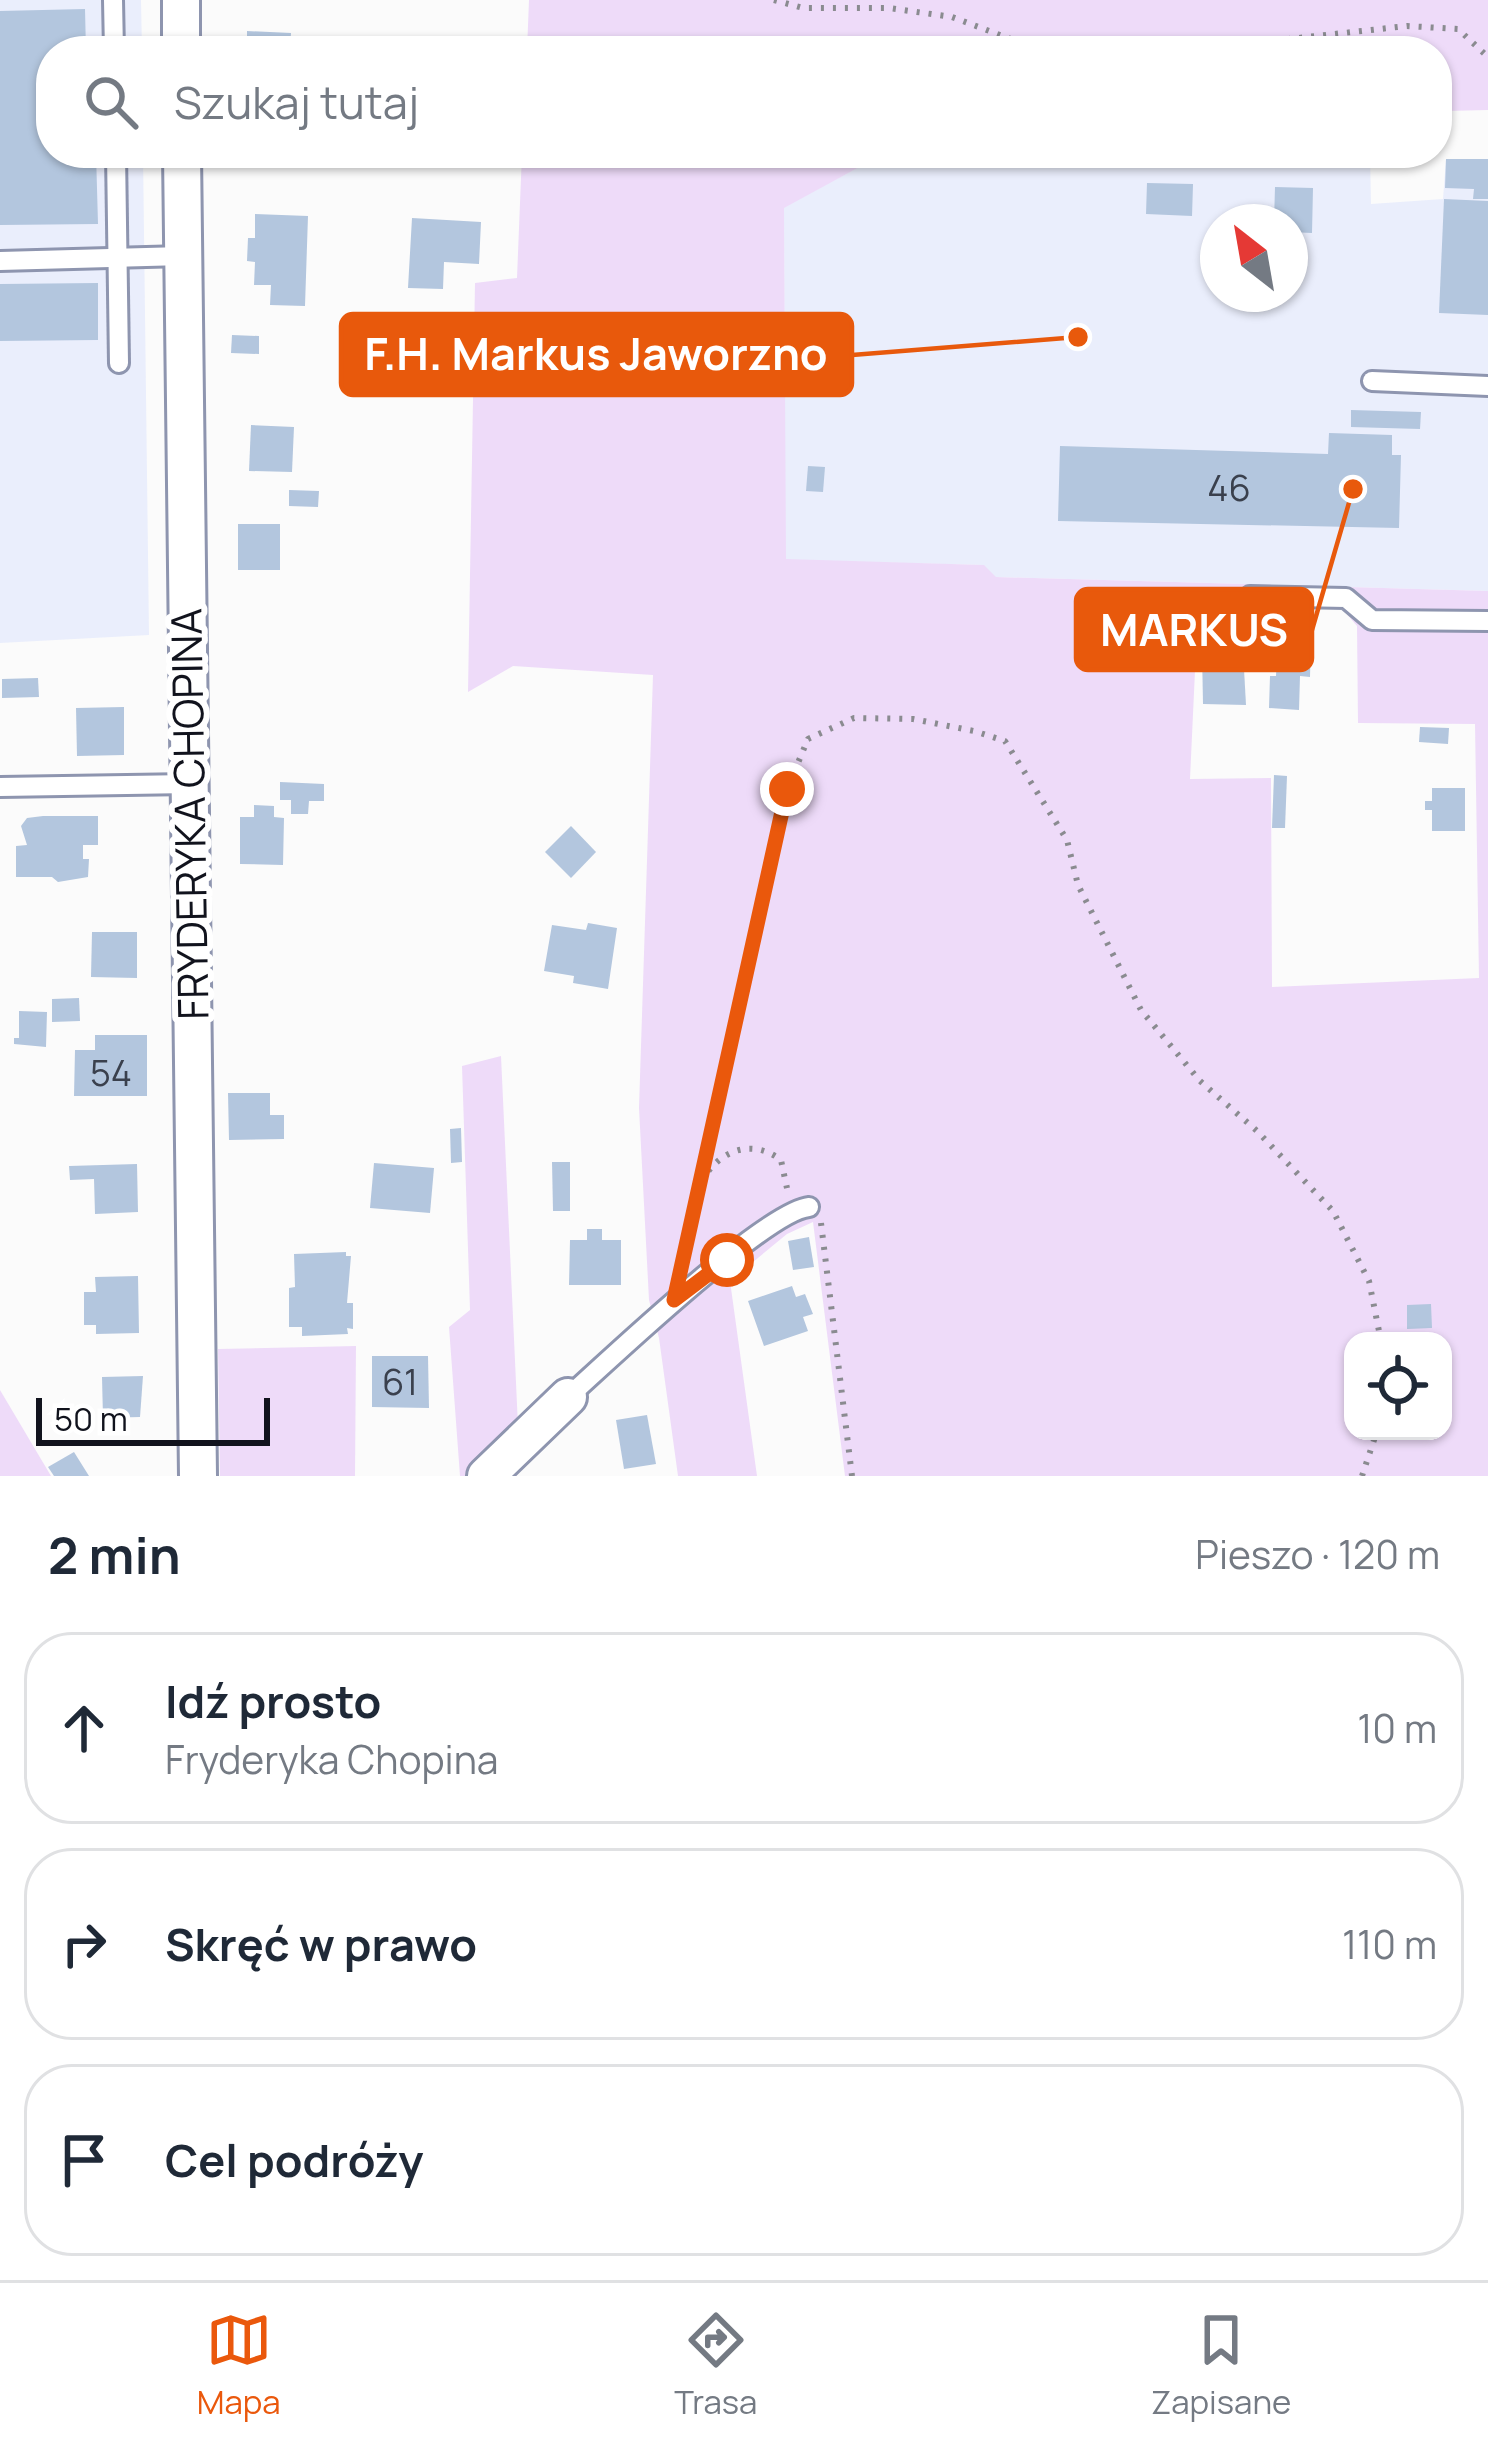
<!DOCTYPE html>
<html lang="pl">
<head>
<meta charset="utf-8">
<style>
	body { margin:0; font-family:Manrope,sans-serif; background:#f6f6f7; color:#1f2937 }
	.controls { position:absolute; right:36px; bottom:36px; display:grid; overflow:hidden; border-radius:24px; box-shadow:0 3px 9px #0004 }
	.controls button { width:108px; height:108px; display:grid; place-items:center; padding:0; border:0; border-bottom:3px solid #e0e1e3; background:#fff; color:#1f2937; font:60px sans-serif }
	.compass { position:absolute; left:1200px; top:204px; width:108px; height:108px; border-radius:50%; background:#fff; box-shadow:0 3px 9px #0004; rotate:329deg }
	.scale { position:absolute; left:36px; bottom:30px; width:234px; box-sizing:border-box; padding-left:12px; border:6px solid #11131d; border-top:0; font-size:33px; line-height:42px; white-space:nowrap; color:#11131d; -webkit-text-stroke:9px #fff; paint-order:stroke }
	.stop { position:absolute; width:36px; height:36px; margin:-27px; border:9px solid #ea580c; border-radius:50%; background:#fff }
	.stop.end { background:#ea580c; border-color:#fff; box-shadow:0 3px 12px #0008 }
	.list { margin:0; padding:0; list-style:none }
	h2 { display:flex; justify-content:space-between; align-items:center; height:156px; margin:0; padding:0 48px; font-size:51px }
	h2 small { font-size:39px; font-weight:400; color:#747a83 }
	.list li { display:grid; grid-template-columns:78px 1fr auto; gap:36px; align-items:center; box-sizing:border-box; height:192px; margin:0 24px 24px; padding:0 24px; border:3px solid #e0e1e3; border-radius:48px }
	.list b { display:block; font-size:45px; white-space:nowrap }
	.list p { margin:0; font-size:39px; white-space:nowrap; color:#747a83 }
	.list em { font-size:39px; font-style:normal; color:#747a83 }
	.icon { flex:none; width:66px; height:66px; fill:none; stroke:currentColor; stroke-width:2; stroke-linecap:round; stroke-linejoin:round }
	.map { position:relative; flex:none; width:1488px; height:1476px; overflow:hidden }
	.search { position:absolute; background:#fff; box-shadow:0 3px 9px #0004; left:36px; right:36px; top:36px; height:132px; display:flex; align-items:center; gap:30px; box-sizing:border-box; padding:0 42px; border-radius:48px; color:#747a83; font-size:45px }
	.sheet { height:804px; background:#fff }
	nav { display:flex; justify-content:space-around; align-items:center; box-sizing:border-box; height:168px; border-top:3px solid #e0e1e3; background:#fff; font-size:33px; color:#747a83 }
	nav a { display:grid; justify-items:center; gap:6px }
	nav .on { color:#ea580c }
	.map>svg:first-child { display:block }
	.built { fill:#eaeefc; fill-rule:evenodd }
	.green { fill:#eedbf9; fill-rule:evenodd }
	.building { fill:#b3c6de }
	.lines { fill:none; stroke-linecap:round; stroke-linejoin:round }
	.service-casing { stroke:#8e95af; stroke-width:24 }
	.minor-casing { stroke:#8e95af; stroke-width:42 }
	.path { stroke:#8a8b90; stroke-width:6; stroke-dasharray:3 9; stroke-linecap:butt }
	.service { stroke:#fff; stroke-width:18 }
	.minor { stroke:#fff; stroke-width:36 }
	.route { stroke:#ea580c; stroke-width:15 }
	.labels { text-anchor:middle; stroke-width:12; stroke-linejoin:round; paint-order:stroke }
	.number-label { font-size:36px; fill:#3a404d }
	.street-label { font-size:42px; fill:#11131d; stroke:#fff }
	.leader { fill:none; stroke:#e8590c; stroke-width:4.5 }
	.callout-dot { fill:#e8590c; stroke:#fff; stroke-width:4.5 }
	.callout { fill:#e8590c; stroke:#e8590c; stroke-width:4.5 }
	.callout-label { font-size:45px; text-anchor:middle; font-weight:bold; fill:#fff }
</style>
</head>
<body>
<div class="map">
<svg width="1488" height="1476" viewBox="0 0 1488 1476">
	<rect width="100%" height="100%" fill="#fbfbfb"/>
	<g class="built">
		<path d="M0,0H141L142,51H51V153H143L149,635L0,643Z"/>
		<path d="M885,153H1370L1371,204L1443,199L1446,159H1488V591L995,577L983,565L785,560L784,207ZM1218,222H1290V294H1218Z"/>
	</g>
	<g class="green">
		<path d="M529,0H1488V110L1445,111L1446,82H1437V51H527Z"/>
		<path d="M522,153H885L784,208L786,559L984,565L996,577L1488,591V1476H845L813,1222L787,1234L730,1281L757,1476H678L659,1338L649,1300L639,1108L653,675L513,666L468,692L475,283L517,278ZM1339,605L1357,626L1358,723L1475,724L1479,978L1272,987L1271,778L1190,779L1198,606ZM1353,1341H1443V1431H1353Z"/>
		<path d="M501,1056L518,1426L472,1476H460L449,1327L470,1310L462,1066Z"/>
		<path d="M356,1346L355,1476H220L218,1349Z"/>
		<path d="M0,1390L51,1476H0Z"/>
	</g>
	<g class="building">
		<path d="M85,9L86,51H51V153H96L98,224L0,225V11Z"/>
		<path d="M247,31L291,33L290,51H247Z"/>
		<path d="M1446,159H1488V199H1473L1474,189L1445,188Z"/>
		<path d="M1147,183L1193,184L1192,216L1146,214Z"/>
		<path d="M1275,187L1313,188L1312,233L1290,232V222H1274Z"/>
		<path d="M1444,199L1488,201V315L1439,313Z"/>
		<path d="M255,214L308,216L305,306L270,305L271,285H254L255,262L247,261L248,238H255Z"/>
		<path d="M412,218L481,222L479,264L444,262L443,289L408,288Z"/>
		<path d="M98,283V340L0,341V284Z"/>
		<path d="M232,335L259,336V354L231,353Z"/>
		<path d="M1351,410L1421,412L1420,429L1351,427Z"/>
		<path d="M251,425L294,427L292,472L249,471Z"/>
		<path d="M1329,433L1392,435V455H1401L1399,528L1058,521L1060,446L1328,454Z"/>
		<path d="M808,466L825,467L823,492L806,491Z"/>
		<path d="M289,490L319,491L318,507L289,506Z"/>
		<rect x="238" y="524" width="42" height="46"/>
		<path d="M1278,634L1311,635L1310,677L1300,676L1299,710L1269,708L1270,676H1276Z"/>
		<path d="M1243,651L1246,705L1203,704L1202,652Z"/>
		<path d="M38,678L39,697L2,698V679Z"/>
		<path d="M124,707V755L77,756L76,708Z"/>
		<path d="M1420,727L1449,728L1448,744L1419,742Z"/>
		<path d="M1274,775L1287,776L1285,828H1272Z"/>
		<path d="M280,782L324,784V801H309L308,814H291V800H280Z"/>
		<path d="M1432,788H1465V831H1432V810H1425V801H1432Z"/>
		<path d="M254,805L274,806V817L284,818L283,865L240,864V817H254Z"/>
		<path d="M43,816H98V845H83V859H89L88,877L58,882L52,877H16V846L27,845L21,826L27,818Z"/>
		<path d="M571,826L596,852L571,878L545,852Z"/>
		<path d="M588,923L617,928L608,989L573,983L574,976L544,971L552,925L586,930Z"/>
		<path d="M92,932H137V978L91,977Z"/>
		<path d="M79,998L80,1021L52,1022V999Z"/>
		<path d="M19,1011L47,1012L46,1047L14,1044V1038H19Z"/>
		<path d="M95,1035H147V1096H74L75,1050H95Z"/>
		<path d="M228,1093H270V1115H284V1139L229,1140Z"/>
		<path d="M461,1128L462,1162L451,1163L450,1129Z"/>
		<path d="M552,1162H570V1211H553Z"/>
		<path d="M374,1163L434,1168L430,1213L370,1208Z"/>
		<path d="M137,1164L138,1212L95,1214L94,1179L70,1180L69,1166Z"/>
		<path d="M587,1229H602V1240H621V1285H569L570,1240H587Z"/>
		<path d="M809,1237L814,1267L793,1270L788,1241Z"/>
		<path d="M346,1252V1256H351L347,1303H353V1329L347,1328L348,1334L302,1336V1327H289V1288L295,1287L294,1254Z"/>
		<path d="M138,1276L139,1333L96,1334V1325H84V1292H96L95,1277Z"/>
		<path d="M792,1286L796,1297L805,1294L813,1314L803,1317L808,1331L764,1346L748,1301Z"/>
		<path d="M1431,1304L1432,1328L1407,1329V1305Z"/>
		<path d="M372,1356H428L429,1408L372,1407Z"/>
		<path d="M143,1376L140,1417L103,1418L102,1377Z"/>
		<path d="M647,1415L656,1464L624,1469L616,1420Z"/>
		<path d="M74,1452L89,1476H54L48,1467Z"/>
	</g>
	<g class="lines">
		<defs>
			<g id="service">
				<path d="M113,0L114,51"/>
				<path d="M116,153L119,363"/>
				<path d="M0,261L183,256"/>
				<path d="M1372,381L1488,386"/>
				<path d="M1250,596L1346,598L1372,620L1488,621"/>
				<path d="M0,787L190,784"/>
				<path d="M568,1397C607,1362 766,1211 809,1207"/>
			</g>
			<g id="minor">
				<path d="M181,0V51"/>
				<path d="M182,153L198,1476"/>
				<path d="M486,1476L568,1397"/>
			</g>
		</defs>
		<use href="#service" class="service-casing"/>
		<use href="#minor" class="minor-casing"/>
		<g class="path">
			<path d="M774,0L803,8H889L952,17L1016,41L1087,42L1134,51"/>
			<path d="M1180,51L1407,26L1458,29L1488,57"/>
			<path d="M702,1181C719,1150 752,1138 781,1160L788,1193"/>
			<path d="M821,1223L852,1476"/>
			<path d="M680,1263L787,789L808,739L854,718L913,719L974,731L1005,741L1067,840L1078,885L1141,1010L1200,1081L1257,1131L1333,1211L1369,1281L1381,1341"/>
			<path d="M1362,1476L1377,1431"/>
		</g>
		<use href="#service" class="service"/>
		<use href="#minor" class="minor"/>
	</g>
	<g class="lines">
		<path class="route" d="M727,1260L674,1300L787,789"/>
	</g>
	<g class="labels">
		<g class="number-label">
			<text x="1229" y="501">46</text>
			<text x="111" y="1086">54</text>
			<text x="400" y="1395">61</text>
		</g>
		<g class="street-label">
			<text transform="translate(190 814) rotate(-91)" y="15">FRYDERYKA CHOPINA</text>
		</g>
	</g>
	<path class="leader" d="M1078 337L852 355M1353 489L1312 630"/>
	<g class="callout-dot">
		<circle cx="1078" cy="337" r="12"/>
		<circle cx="1353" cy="489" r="12"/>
	</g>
	<g class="callout">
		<rect x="341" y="314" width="511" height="81" rx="12"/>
		<rect x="1076" y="589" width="236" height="81" rx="12"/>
	</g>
	<g class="callout-label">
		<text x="596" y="370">F.H. Markus Jaworzno</text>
		<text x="1194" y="646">MARKUS</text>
	</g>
</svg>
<div class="controls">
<button><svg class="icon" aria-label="locate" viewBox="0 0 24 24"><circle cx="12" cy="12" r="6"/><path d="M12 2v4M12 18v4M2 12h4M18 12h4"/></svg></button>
</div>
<svg class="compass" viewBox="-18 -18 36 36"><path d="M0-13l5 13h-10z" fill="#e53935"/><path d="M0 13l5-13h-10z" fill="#747a83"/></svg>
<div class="scale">50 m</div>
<div class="stop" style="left:727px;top:1260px"></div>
<div class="stop end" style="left:787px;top:789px"></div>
<div class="search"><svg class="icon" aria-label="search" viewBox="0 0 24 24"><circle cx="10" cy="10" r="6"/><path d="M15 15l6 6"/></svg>Szukaj tutaj</div>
</div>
<section class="sheet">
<h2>2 min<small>Pieszo · 120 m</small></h2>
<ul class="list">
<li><svg class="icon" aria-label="ahead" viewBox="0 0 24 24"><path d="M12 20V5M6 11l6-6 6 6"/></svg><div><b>Idź prosto</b><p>Fryderyka Chopina</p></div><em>10 m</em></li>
<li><svg class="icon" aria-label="right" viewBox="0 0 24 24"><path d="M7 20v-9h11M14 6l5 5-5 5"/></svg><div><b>Skręć w prawo</b></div><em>110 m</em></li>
<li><svg class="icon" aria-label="arrive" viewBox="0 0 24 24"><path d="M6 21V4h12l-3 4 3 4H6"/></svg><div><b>Cel podróży</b></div></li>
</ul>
</section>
<nav>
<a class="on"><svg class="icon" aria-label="map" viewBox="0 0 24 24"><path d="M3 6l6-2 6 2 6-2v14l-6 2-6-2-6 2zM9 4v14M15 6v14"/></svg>Mapa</a>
<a><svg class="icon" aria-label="directions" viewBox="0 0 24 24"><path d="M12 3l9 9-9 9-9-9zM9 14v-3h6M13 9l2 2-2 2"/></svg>Trasa</a>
<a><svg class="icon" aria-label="saved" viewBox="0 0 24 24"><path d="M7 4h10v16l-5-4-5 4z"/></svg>Zapisane</a>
</nav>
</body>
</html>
